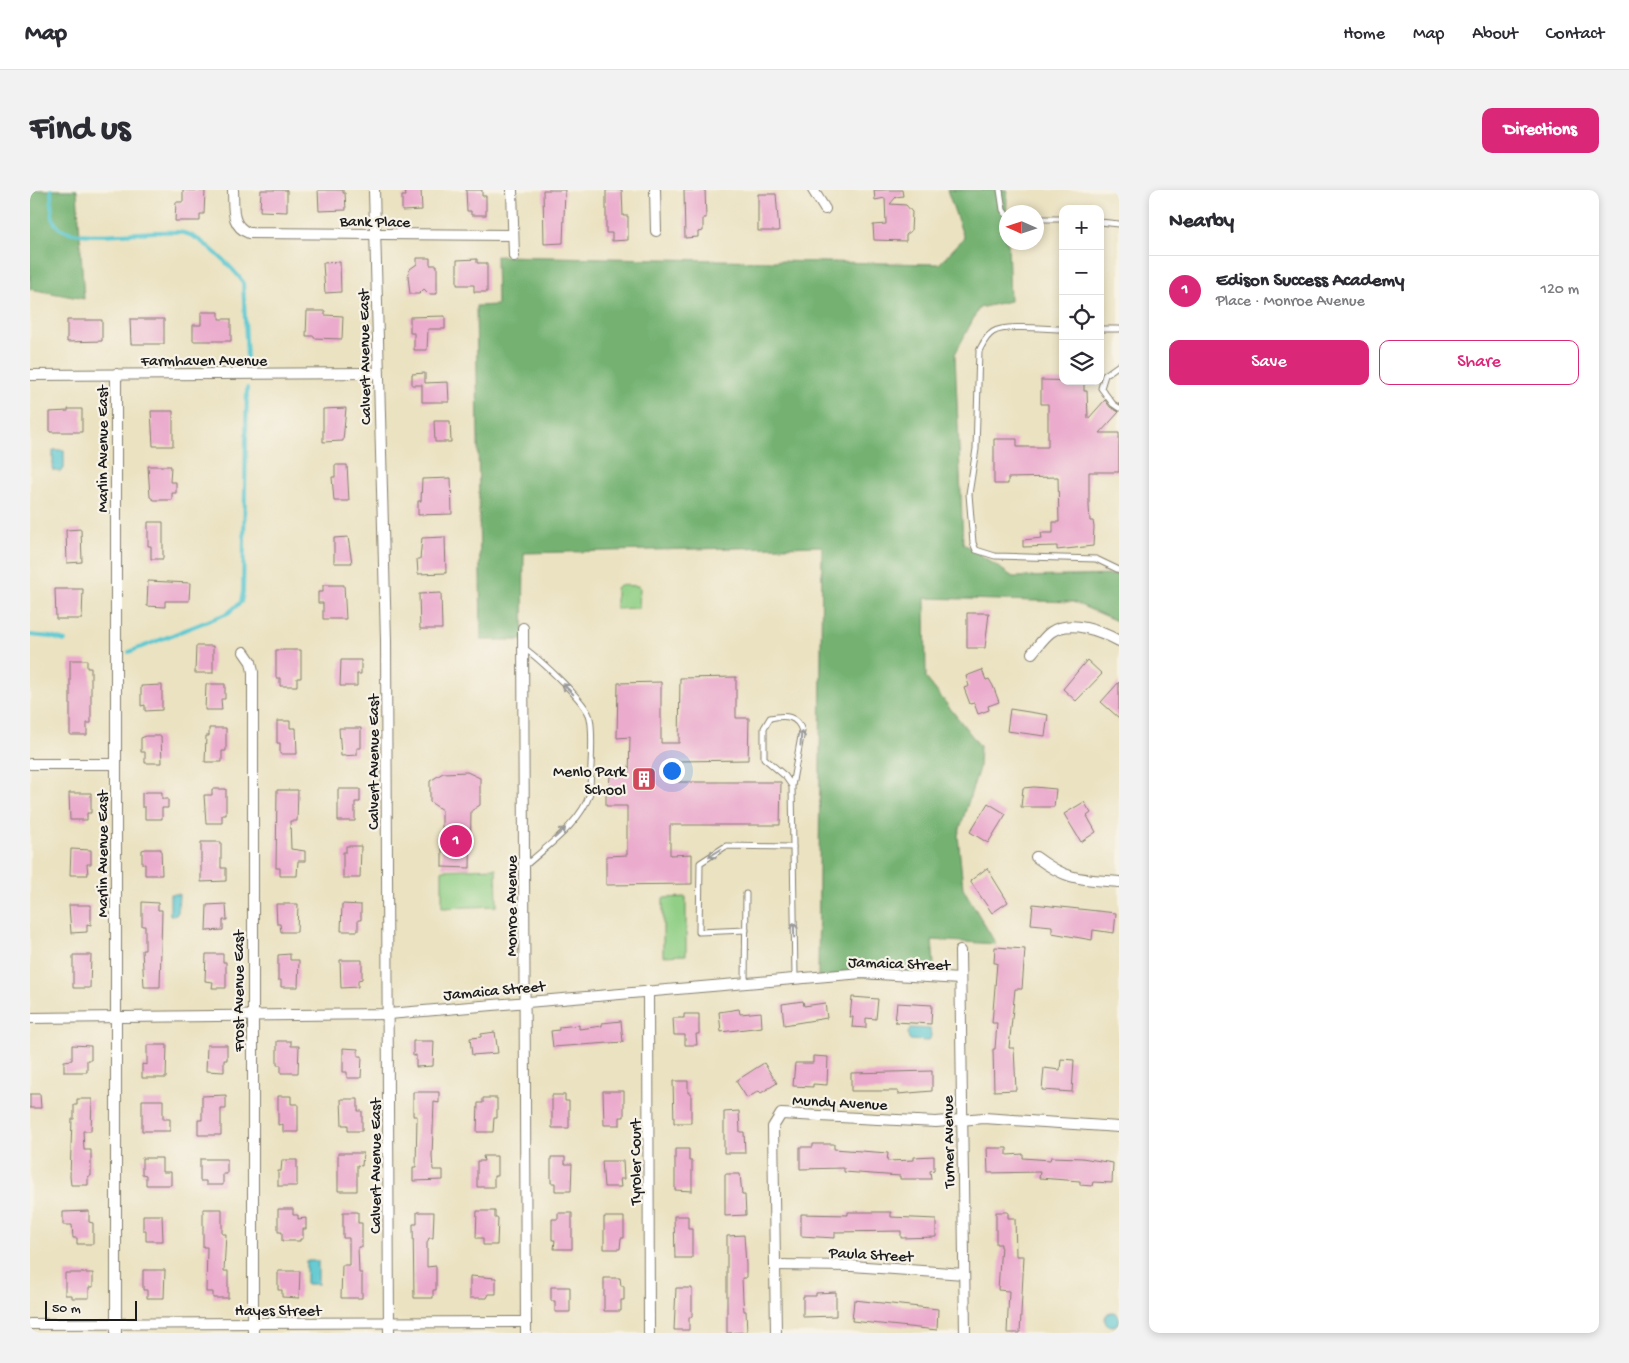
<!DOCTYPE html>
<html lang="en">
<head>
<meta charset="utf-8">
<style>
	body { margin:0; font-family:"Gochi Hand",sans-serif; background:#f2f2f3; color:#2b2b33 }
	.controls { position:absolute; right:15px; top:15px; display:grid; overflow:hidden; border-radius:10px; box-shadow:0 2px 8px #0003 }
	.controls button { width:45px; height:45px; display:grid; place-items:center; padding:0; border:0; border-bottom:1px solid #e1e1e2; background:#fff; color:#2b2b33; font:25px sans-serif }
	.compass { position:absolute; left:969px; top:15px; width:45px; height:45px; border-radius:50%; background:#fff; box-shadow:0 2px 8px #0003; rotate:273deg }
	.scale { position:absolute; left:15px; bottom:12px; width:92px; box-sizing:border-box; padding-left:5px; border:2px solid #1c1c1c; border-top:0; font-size:14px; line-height:18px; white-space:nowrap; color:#1c1c1c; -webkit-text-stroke:4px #f7f3e8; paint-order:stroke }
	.you { position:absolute; left:641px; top:580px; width:18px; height:18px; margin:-12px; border:4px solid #fff; border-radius:50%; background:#1a73e8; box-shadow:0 0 0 8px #1a73e833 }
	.badge { display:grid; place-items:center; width:32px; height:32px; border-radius:50%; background:#db2777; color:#fff; font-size:16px; font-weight:700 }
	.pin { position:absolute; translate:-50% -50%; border:2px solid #fff; box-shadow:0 1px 5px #0006 }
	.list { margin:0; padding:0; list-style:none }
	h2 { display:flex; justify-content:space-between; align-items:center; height:65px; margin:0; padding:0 20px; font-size:21px }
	h2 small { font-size:16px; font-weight:400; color:#7c7c81 }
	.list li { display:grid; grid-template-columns:32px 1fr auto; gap:15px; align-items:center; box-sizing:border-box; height:70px; padding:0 20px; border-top:1px solid #e1e1e2 }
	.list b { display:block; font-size:19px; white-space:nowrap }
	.list p { margin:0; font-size:16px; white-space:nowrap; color:#7c7c81 }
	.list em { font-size:16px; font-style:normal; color:#7c7c81 }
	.actions { display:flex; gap:10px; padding:15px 20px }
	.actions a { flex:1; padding:11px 0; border:1px solid #db2777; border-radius:10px; text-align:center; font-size:18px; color:#db2777 }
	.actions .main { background:#db2777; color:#fff }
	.icon { flex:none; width:28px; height:28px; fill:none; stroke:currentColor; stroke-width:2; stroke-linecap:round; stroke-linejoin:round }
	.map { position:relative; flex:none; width:1089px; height:1143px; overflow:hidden; border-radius:10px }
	header { display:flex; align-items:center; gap:30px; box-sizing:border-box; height:70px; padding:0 25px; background:#fff; border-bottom:1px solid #e1e1e2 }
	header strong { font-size:24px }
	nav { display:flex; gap:28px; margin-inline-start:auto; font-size:18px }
	.intro { display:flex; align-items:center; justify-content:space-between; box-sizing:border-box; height:120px; padding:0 30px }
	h1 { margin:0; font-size:35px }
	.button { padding:12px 22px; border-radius:10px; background:#db2777; color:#fff; font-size:18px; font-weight:700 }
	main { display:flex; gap:30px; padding:0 30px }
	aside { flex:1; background:#fff; border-radius:10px; box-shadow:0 2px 8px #0003 }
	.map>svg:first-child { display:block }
	.green { fill:#90cf85; stroke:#567650 }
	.forest { fill:#74b272; stroke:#486747 }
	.water { fill:#5bc8d1; stroke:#3c7276 }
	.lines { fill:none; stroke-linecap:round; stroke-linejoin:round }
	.stream { stroke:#5bc8d1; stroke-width:4 }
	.building { fill:#ebabcd }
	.service-casing { stroke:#847f6e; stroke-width:7 }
	.minor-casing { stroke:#847f6e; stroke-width:12 }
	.service { stroke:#fff; stroke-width:5 }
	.minor { stroke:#fff; stroke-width:10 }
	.oneway { stroke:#999 }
	.labels { text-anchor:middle; stroke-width:4.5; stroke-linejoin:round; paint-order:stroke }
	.street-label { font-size:16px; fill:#1c1c1c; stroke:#f7f3e8 }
	.poi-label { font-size:16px; fill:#1c1c1c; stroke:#f7f3e8; text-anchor:end }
</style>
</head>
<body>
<header>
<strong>Map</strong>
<nav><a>Home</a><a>Map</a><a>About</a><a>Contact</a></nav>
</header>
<div class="intro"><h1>Find us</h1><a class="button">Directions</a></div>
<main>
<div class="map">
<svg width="1089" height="1143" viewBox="0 0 1089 1143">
	<rect width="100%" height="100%" fill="#f7f3e8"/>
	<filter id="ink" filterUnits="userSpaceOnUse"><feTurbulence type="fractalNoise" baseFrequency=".02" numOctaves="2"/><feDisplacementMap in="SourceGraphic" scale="10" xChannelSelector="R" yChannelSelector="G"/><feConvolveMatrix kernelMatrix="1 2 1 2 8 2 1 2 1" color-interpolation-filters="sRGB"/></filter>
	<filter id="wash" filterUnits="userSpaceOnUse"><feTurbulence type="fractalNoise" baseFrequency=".0096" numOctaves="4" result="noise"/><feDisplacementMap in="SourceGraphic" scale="20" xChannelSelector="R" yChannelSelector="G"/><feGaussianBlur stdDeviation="1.12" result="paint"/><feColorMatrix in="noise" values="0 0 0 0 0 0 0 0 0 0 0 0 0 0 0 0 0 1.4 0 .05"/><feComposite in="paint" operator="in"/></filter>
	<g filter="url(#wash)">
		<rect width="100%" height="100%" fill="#ebe2c1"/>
		<g class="green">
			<path d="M589,395L608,396L610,398L609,418L586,419V398Z"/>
			<path d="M466,678L467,716L412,718V680Z"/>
			<path d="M656,707V765L633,766V708Z"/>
		</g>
		<g class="forest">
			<path d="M0,0H47L54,109L0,99Z"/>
			<path d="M917,0H977L976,52L978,53L980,111L949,118L925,164L933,353L983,387L1089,385V432L1043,412L895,408L896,488L950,556L949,578L928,645L933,698L966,754L902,750L905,786L788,787L792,356L494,363L493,450H451L446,116L467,115L466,66L909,74L934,48Z"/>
		</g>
		<g class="water">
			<path d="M23,260H34V279L30,282L23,280Z"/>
			<path d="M140,704H149L148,722L146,725H140Z"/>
			<path d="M881,838L900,839L901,846L899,851L879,850L878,843Z"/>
			<rect x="276" y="1071" width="12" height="23"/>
			<circle cx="1082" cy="1129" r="7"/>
		</g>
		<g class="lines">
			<g class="stream">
				<path d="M21,0C22,9 20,22 24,31C34,58 130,36 154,43C172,47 202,77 213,92L217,168"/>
				<path d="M0,445L21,447L35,451"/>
				<path d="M99,462L198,423L211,412L213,402L217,198"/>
			</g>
		</g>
		<g id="blocks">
			<g class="building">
				<path d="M153,0L175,1L174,24H170V31H145L146,12H153Z"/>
				<path d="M231,0H257V22L230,21Z"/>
				<path d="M288,0H313V3H315L316,20L289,21Z"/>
				<path d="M375,0H391L392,20L372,21V6H376Z"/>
				<path d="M436,0H452V6H456V25H441V21H437Z"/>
				<path d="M513,0H535L533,53L514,54Z"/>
				<path d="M576,0H592L593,26H598V50L582,51V43H576Z"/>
				<path d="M654,0H675L676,28H673V41L668,42V47L655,48Z"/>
				<path d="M844,0H872L873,6L866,7L860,14L876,15L882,22L881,41L876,45V51L844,50L843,35L856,34L855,8L845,10Z"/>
				<path d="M728,4H746L749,41H728Z"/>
				<path d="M387,68H400V75H407V104H399L394,99L389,104H380L378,86L380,79L387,74Z"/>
				<path d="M447,69V73H457V102H444V95H427V70Z"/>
				<path d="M310,72L311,102L295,103L293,73Z"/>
				<path d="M277,121H295V125L313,126L312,149L284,148V146H276Z"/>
				<path d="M171,122H189V129H201V151H163V135H171Z"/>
				<path d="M415,126V139H398L397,160H384V143H380V127Z"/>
				<path d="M100,129H134V154H101Z"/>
				<path d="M37,130H72V151L37,152Z"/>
				<path d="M395,183V193L418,192L419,212H392V195H382V184Z"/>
				<path d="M1011,190L1054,191V201H1057L1058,229L1075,210L1080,217L1089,222L1070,243H1089V282H1059V316L1060,331H1063L1064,337L1063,356L1027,360V356L993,357V350L1012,348L1011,343H1023V332H1029L1028,287L978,288V294H964V249H987V257H1018V214H1011Z"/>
				<path d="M316,218L313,251L293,252V219Z"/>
				<path d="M38,219H52V242H20V222L38,221Z"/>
				<path d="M121,221H143V256H123Z"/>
				<path d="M404,231H420L421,252H405Z"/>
				<path d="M305,275H317L319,311H304L302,287H305Z"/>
				<path d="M118,276H141L140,292H146V303H142V310H124L120,307Z"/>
				<path d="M421,288L422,324L388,325V311H391L392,289Z"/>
				<path d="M118,332H133V369H121V356H118Z"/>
				<path d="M51,339L52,372L37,373L36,340Z"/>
				<path d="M318,347L322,373H304V348Z"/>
				<path d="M415,347L416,383L388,384L387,369H390L392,348Z"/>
				<path d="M118,391L160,393L159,411H135V417L117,416Z"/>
				<path d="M293,395H314L316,429H293V413H288V402H293Z"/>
				<path d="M25,399H53L52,429H26Z"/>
				<path d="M411,403L412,439H390L389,404Z"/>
				<path d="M937,423H959L955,458H937Z"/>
				<path d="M166,456H183V483H165Z"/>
				<path d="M246,460H271V488H267V496H250V488H246Z"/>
				<path d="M40,470H57V478H61V533H57V545H40Z"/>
				<path d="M311,470H331V484H327V496H310Z"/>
				<path d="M1057,470L1072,484L1046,511L1033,499Z"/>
				<path d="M952,480L956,490L959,489L963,496L969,512L958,516L959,520L948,524L944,513L940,514L934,498L939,496L936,486Z"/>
				<path d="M706,487V528H719L718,570L648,571V592H751L750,635H640V665L662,664V694L576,695V666L597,665V616H576V599H579L580,586H599L600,547L587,548L588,493L631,492V553H649L650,488Z"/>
				<path d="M1089,492V528L1071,512Z"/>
				<path d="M176,494H195V509H191L192,520H175Z"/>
				<path d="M132,495V520L115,521V515L111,516V496Z"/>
				<path d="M980,519L1018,525L1015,546L977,541Z"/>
				<path d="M247,531H260V538H266L267,564H250V553H247Z"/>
				<path d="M179,538H196V561H192V572H175L176,546H179Z"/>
				<path d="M309,538H331V558H327V565L311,566Z"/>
				<path d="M116,546H131L132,573H115V562H111V548Z"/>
				<path d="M437,582L450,588V615L441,621L440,678L412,677V620L400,612V591L413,583Z"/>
				<path d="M1004,597L1026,599L1024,617H991L993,598Z"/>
				<path d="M182,599H196V625H192V633H176L174,605H182Z"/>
				<path d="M308,599H330V612H325V631H308Z"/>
				<path d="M247,600H268L267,631H260L261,659L275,661V671H268L267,686H250V678H246Z"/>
				<path d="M116,602H132V609H138V618H132V629H115V617H112V603Z"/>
				<path d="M39,603H61V623H57V630H40Z"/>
				<path d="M1054,612L1061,623L1057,626L1066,642L1051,652L1034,624Z"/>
				<path d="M958,613L976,624L958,653L940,642Z"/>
				<path d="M171,652H191V678H196V691L171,692Z"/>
				<path d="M316,656H331L330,688H313V662H316Z"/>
				<path d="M41,659L61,660V674H57L58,685H40Z"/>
				<path d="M116,659H131L132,685H115V674H112V660Z"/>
				<path d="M957,678L978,712L962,723L940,691Z"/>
				<path d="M112,712L128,713V720H132L130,797H114L112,760H115V736H112Z"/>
				<path d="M196,714L197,730H193V740L176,741L177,715Z"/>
				<path d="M246,714H268L267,742H251L250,734H247Z"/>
				<path d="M312,714L331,715V730H328V741H311Z"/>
				<path d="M1003,714L1086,723L1084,743L1063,740L1062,750L1022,743V736L1001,734Z"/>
				<path d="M39,715H61V735L57,734V742L41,743Z"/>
				<path d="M965,757L995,759L992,799H985L979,858H984L986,900L964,901L963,859H965L967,833H962L967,773H964Z"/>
				<path d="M176,764H193V772H196V798H182L183,792L175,791Z"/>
				<path d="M260,764V770H269L268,797H251V790H248V765Z"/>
				<path d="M43,765H61L60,798H43Z"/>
				<path d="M310,770H332V789L328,790V797L311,798Z"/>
				<path d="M822,807L848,809L846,829L836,828V838L822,837L823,827H820Z"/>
				<path d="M773,811L774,816L795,813L797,828L754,835L752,814Z"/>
				<path d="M867,813L902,815L901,834L865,832Z"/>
				<path d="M709,819L710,824L731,822L732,837L691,842L689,822Z"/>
				<path d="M654,824H669V844H666L667,855H655V845H644L643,828H654Z"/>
				<path d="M591,831L593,852L523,857L521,841L529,840V837L549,835V839L572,836V833Z"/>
				<path d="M465,842L468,863L442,865L440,848L451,847V844Z"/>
				<path d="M247,851H261V856H269L268,883H251V875H247Z"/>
				<path d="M383,851H404L403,876L386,877V865L383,866Z"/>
				<path d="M42,855L61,856V870H57V882H34V871L42,870Z"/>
				<path d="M117,855H137L136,888H112V874L117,875Z"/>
				<path d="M177,855H197V870H194V882L176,881Z"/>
				<path d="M313,858L328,859V866H332L331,888H317V882H313Z"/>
				<path d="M783,866L798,867L797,895L783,894V897L763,896L765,873H783Z"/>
				<path d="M1031,869L1044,870L1042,902L1012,900L1014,878L1030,880Z"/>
				<path d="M734,873L747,893L731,903L729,901L717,908L706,891Z"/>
				<path d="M902,881V901L868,904V901H821V883Z"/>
				<path d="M643,891H658V903H661V933H644Z"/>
				<path d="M573,901H594V927H590V935H574Z"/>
				<path d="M383,902H409V913L404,912L402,966L403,980H413V990L383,991V977H386L387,926H383Z"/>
				<path d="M0,904H10L11,918H0Z"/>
				<path d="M196,905V919H191V945H168V930H172V906Z"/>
				<path d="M522,905H535V911H539V938H522Z"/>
				<path d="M248,906H261V914H268V942H253V934L248,935Z"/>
				<path d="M453,908H467V928H464L463,942H447L448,913H453Z"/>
				<path d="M47,909H62L61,941H53L54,960H61V986H58V995H41L40,987L42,929H44V915H47Z"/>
				<path d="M311,909H328V921H332V941H318V935H312Z"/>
				<path d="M112,910H133V929H140V941H112Z"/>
				<path d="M709,921L710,942H714L715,963H694V922Z"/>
				<path d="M783,954H804V959L858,963L857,971L884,970V967L904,966V980L900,981L901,989H870V986L814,982V978L770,979V957H783Z"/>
				<path d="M957,958H977V965L993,964V968L1020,970L1021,967L1052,968L1083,973L1082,993L1063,992L1062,996L1050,995V991L1009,988L1010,982L958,983Z"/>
				<path d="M645,959H659V971H662V1001L645,1000Z"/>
				<path d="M308,963H333L332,976L327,975V1001H308Z"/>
				<path d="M453,966H467V986H464V997H447V971H454Z"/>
				<path d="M521,967H535V974H542L541,1001H525V993H521Z"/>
				<path d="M112,968H132V982H141V995H116V985L112,984Z"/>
				<path d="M170,969H197V984H193V995H176V991H170Z"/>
				<path d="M252,970H267V996H248V981H251Z"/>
				<path d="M572,971H593L594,989H590L591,997H574Z"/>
				<path d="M695,984H710L712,1005H715L716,1025L695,1026Z"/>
				<path d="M173,1019H192V1044H196L194,1081H198V1108H183V1102H176L177,1057H173Z"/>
				<path d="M248,1019H263V1025H268V1029L276,1028V1039H273V1049H270V1051H252V1042H248Z"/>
				<path d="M59,1021V1032L63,1033V1054H47V1048H43L42,1035H33V1022Z"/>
				<path d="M447,1021H465V1028H468L467,1055H453V1048H446Z"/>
				<path d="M313,1022H328V1033H332V1057H328L329,1083H332V1108H311L312,1075H319V1048H313Z"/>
				<path d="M387,1022H404L403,1048H399L397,1053V1077L406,1076V1100H403V1108H384L383,1034H387Z"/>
				<path d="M818,1022H861V1027L906,1029V1047L871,1048V1041L805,1042V1048L771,1046V1024L818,1025Z"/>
				<path d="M966,1022H978V1028H985L986,1066H994L990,1143H977L979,1101L968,1100L971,1054H966Z"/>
				<path d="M528,1023H542V1059H524L525,1050H522V1029H528Z"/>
				<path d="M113,1025H132L133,1051H116V1040H113Z"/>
				<path d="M644,1026H658V1039H662V1068H645Z"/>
				<path d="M574,1027H594V1048H591L590,1059H574Z"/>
				<path d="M714,1045L716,1075V1088H712L713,1110L714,1121H716L717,1142L697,1143V1046Z"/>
				<path d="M113,1080H135L134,1108H117V1100H113Z"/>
				<path d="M248,1081H270L269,1108L252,1107V1100H248Z"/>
				<path d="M35,1083H63V1097H59V1108H42V1105H35Z"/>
				<path d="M440,1086L466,1088V1104H459L457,1108H440Z"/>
				<path d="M574,1088H590L591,1096H594V1110H591V1121H574Z"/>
				<path d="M521,1097H540V1122H525V1111H521Z"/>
				<path d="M646,1098H662V1127H659V1140H644Z"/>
				<path d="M806,1102V1126L773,1127V1106H786V1103Z"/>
				<path d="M824,1110L908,1119L907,1140L822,1131Z"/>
			</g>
		</g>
	</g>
	<g filter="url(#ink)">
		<use href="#blocks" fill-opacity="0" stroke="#847f6e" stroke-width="1"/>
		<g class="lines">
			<defs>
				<g id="service">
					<path d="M970,0L973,20L976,24"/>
					<path d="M1006,29H1033"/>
					<path d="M1070,32L1089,34"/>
					<path d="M1033,139C1017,139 975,134 963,142C955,147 953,154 949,161L946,259L939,304L943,353L946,360L965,366L1066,369L1089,380"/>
					<path d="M1070,139H1089"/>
					<path d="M1089,175L1075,185L1071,198L1083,214L1089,218"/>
					<path d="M494,458C508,468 557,512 560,528C564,546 560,583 560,603C551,633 517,656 495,676"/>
					<path d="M762,596L755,586L734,568V538L740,528C755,525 767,525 772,541L762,596L763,657"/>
					<path d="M716,740L669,742L670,673L696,656L763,657L765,788"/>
					<path d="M715,792L716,704"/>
				</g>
				<g id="minor">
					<path d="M203,0C204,17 200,36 219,43L483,45"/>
					<path d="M344,0L356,450L359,1143"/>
					<path d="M482,0L484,66"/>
					<path d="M625,0L626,41"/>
					<path d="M783,0L795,19"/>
					<path d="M86,184V1143"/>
					<path d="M0,185L347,183"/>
					<path d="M493,438L496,1143"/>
					<path d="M214,462L221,472L223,482V1143"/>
					<path d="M1002,463C1008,456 1014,447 1021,442C1040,429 1071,441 1089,451"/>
					<path d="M0,574H86"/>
					<path d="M1006,667C1038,691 1051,689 1089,692"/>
					<path d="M930,761L935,1143"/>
					<path d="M618,801L619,1143"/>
					<path d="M0,828L359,824L832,783L930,789"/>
					<path d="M745,1075L822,1076L934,1084"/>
					<path d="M0,1134L496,1132"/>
					<path d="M746,1143L743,937L751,924L906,932L954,928L1089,937"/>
				</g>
			</defs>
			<use href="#service" class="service-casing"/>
			<use href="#minor" class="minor-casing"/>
			<use href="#service" class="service"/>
			<use href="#minor" class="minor"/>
		</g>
		<defs><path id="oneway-shaft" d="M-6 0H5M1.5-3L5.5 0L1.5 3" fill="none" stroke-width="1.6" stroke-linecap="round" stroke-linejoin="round" transform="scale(1.25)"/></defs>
		<g class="oneway">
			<use href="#oneway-shaft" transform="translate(538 499) rotate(-135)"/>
			<use href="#oneway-shaft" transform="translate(771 548) rotate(-86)"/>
			<use href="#oneway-shaft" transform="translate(530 643) rotate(-43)"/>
			<use href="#oneway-shaft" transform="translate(685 663) rotate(148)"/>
			<use href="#oneway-shaft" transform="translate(764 740) rotate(-91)"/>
		</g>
	</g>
	<defs>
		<symbol id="building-square" viewBox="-11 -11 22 22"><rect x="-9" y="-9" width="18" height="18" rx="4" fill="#d1495b" stroke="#f7f3e8"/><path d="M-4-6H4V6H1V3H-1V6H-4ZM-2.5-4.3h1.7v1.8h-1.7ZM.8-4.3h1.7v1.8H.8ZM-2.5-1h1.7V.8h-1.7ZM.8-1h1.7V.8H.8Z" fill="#fff"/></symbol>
	</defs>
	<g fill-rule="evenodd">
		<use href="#building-square" x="600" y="575" width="28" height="28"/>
	</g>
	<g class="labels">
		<g class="street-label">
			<text transform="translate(345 30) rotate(1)" y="6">Bank Place</text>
			<text transform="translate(333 167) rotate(-91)" y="6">Calvert Avenue East</text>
			<text x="174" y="175">Farmhaven Avenue</text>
			<text transform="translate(71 259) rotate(-90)" y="6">Marlin Avenue East</text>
			<text transform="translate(342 572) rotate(-90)" y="6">Calvert Avenue East</text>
			<text transform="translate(71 664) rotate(-90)" y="6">Marlin Avenue East</text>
			<text transform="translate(480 716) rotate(-90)" y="6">Monroe Avenue</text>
			<text transform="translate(869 772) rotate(2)" y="6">Jamaica Street</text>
			<text transform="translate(464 799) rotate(-5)" y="6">Jamaica Street</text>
			<text transform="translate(207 801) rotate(-90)" y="6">Frost Avenue East</text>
			<text transform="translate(810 911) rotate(3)" y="6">Mundy Avenue</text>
			<text transform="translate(917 952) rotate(-91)" y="6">Turner Avenue</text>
			<text transform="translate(604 972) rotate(-90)" y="6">Tyroler Court</text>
			<text transform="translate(344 976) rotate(-90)" y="6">Calvert Avenue East</text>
			<text transform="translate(841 1063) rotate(3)" y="6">Paula Street</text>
			<text x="248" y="1125">Hayes Street</text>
		</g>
		<g class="poi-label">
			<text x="596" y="586">Menlo Park<tspan x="596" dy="18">School</tspan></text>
		</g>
	</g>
</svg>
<div class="controls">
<button>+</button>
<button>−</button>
<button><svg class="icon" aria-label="locate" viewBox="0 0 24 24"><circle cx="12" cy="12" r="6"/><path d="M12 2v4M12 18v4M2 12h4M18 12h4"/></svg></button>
<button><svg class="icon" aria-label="layers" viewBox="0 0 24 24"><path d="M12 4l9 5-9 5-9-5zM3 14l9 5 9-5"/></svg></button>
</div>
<svg class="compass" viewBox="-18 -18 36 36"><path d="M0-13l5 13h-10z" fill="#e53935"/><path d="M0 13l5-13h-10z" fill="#7c7c81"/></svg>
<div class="scale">50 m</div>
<div class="you"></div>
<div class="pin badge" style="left:426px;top:651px">1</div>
</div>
<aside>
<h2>Nearby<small></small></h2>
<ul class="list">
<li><span class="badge">1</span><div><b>Edison Success Academy</b><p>Place · Monroe Avenue</p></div><em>120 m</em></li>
</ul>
<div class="actions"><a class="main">Save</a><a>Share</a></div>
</aside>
</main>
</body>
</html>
